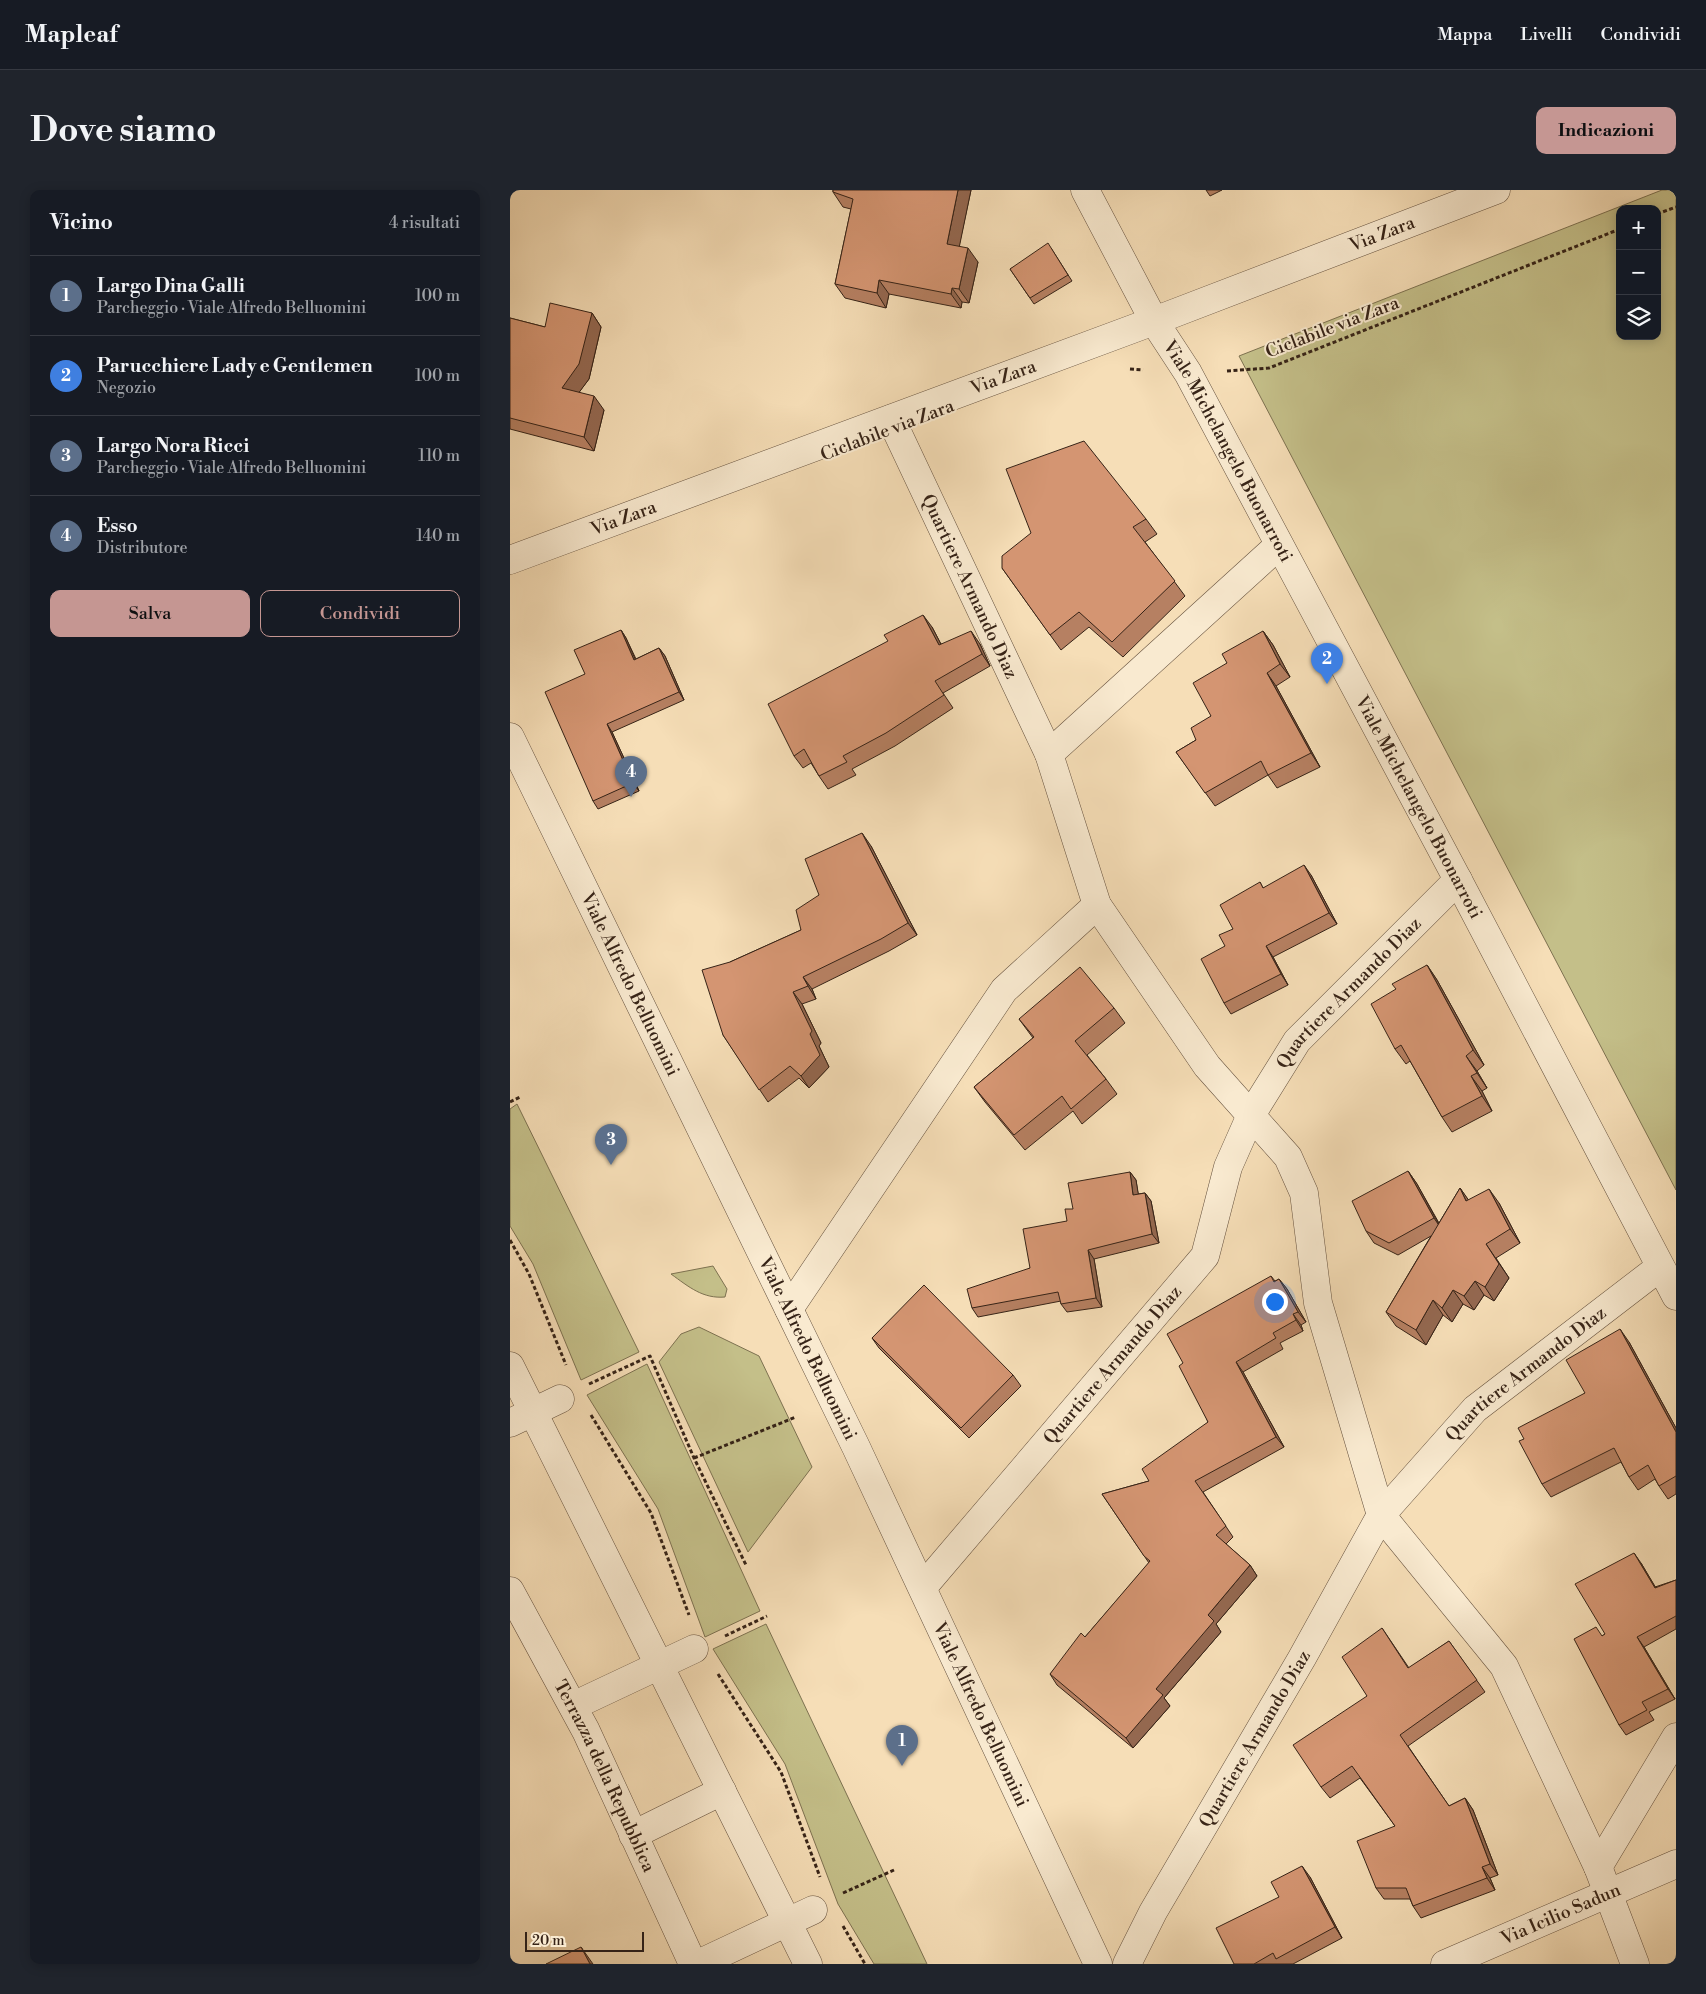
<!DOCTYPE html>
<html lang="it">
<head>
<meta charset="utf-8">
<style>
	body { margin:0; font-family:"Libre Bodoni",serif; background:#20242c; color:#f1f3f6 }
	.controls { position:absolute; right:15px; top:15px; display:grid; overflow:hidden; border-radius:10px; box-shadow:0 2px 12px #0003 }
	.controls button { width:45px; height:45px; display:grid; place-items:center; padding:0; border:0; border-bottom:1px solid #363941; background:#171b24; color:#f1f3f6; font:25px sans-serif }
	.scale { position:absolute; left:15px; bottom:12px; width:119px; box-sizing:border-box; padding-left:5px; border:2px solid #362317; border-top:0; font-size:14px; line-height:18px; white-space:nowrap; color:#362317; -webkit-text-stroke:4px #f9ead0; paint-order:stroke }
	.you { position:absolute; left:764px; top:1111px; width:18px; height:18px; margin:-12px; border:4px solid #fff; border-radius:50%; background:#1a73e8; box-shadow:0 0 0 8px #1a73e833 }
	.badge { display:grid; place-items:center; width:32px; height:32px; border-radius:50%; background:#c59692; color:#fff; font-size:16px; font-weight:700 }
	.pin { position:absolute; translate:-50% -41px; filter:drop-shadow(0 1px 2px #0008) }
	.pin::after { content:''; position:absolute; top:26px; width:18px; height:15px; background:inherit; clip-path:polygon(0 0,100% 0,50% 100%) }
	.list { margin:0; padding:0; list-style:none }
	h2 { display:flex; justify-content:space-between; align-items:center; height:65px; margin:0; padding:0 20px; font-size:21px }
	h2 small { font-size:16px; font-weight:400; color:#9ea1a6 }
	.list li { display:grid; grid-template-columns:32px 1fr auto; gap:15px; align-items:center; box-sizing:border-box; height:80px; padding:0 20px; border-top:1px solid #363941 }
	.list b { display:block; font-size:19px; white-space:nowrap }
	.list p { margin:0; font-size:16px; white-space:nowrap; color:#9ea1a6 }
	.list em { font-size:16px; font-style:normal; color:#9ea1a6 }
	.actions { display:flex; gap:10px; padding:15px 20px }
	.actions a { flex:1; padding:11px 0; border:1px solid #c59692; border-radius:10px; text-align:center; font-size:18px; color:#c59692 }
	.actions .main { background:#c59692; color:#111 }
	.icon { flex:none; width:28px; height:28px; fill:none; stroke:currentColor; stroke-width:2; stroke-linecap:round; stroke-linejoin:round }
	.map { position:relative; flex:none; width:1166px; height:1774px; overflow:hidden; border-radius:10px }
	header { display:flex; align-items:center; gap:30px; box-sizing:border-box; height:70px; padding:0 25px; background:#171b24; border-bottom:1px solid #363941 }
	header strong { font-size:24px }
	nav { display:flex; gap:28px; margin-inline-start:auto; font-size:18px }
	.intro { display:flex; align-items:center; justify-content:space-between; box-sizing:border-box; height:120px; padding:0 30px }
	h1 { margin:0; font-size:35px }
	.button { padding:12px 22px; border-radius:10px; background:#c59692; color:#111; font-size:18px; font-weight:700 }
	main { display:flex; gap:30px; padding:0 30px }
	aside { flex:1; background:#171b24; border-radius:10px; box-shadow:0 2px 12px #0003 }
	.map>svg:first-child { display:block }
	.green { fill:#c4bf89; stroke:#7d7150; fill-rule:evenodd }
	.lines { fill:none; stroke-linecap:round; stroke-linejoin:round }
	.minor-casing { stroke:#66523f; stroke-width:29 }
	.path { stroke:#362317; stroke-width:3; stroke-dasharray:4 2.5; stroke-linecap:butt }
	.minor { stroke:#f9ead0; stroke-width:28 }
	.wall { fill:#b68062; stroke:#362317 }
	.shaded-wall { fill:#946850; stroke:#362317 }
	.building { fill:#d49572; stroke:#362317 }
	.labels { text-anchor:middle; stroke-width:4; stroke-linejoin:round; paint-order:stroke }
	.street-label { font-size:18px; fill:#362317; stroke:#f9ead0 }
</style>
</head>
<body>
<header>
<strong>Mapleaf</strong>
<nav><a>Mappa</a><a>Livelli</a><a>Condividi</a></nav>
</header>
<div class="intro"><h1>Dove siamo</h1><a class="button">Indicazioni</a></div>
<main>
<aside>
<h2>Vicino<small>4 risultati</small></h2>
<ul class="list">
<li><span class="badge" style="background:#5c6f8a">1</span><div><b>Largo Dina Galli</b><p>Parcheggio · Viale Alfredo Belluomini</p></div><em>100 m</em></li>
<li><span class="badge" style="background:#3f7fe0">2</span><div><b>Parucchiere Lady e Gentlemen</b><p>Negozio</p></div><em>100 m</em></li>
<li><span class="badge" style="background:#5c6f8a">3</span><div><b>Largo Nora Ricci</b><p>Parcheggio · Viale Alfredo Belluomini</p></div><em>110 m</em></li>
<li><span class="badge" style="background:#5c6f8a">4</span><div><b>Esso</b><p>Distributore</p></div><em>140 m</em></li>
</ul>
<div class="actions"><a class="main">Salva</a><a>Condividi</a></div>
</aside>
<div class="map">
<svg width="1166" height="1774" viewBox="0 0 1166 1774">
	<rect width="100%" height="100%" fill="#f6deb7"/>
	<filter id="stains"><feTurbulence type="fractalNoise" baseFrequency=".004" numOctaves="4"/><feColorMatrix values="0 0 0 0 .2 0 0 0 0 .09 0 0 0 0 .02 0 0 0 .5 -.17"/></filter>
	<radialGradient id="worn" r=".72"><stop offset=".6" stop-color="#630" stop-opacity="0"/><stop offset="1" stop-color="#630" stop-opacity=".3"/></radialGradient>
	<g class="green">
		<path d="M1152,0H1166V1000L729,166ZM1110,19H1147V146H1110Z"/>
		<path d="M7,914L129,1162L71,1190L23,1074L0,1036V919Z"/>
		<path d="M203,1076L217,1099L215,1107C193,1109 179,1097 161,1084Z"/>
		<path d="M189,1137L249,1166L302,1277L238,1362L149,1172L171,1144Z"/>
		<path d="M137,1174L250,1421L195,1447L148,1319L77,1205Z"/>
		<path d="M256,1434L417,1774H364L328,1714L275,1574L203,1459Z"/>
	</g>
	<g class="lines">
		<defs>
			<g id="minor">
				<path id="s1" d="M575,0L644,131L678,183L948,690L1166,1106"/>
				<path id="s2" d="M381,229L539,564L587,715L697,876L778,967L794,1003L808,1113L871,1325L994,1476L1088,1677L1125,1774"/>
				<path id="s3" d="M0,370L644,131L986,0"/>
				<path id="s4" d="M0,547L346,1257L588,1774"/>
				<path d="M539,564L769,355"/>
				<path d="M279,1119L494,800L587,715"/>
				<path d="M0,1176L298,1774"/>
				<path d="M0,1233L50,1209"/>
				<path id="s5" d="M413,1397L695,1066L718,977L741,925L787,851L948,690"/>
				<path id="s6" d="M0,1401L76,1541L183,1774"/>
				<path d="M63,1516L184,1459"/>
				<path d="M123,1645L212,1601"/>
				<path d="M1088,1677L1166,1547"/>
				<path d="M188,1774L303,1720"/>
				<path id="s7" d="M617,1774L643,1722L792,1468L871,1325L965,1219L1150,1077"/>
				<path id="s8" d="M935,1774L1166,1674"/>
			</g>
		</defs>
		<use href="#minor" class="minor-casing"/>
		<g class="path">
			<path d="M1147,24L1166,17"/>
			<path d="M620,179L633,180"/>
			<path d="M717,181L759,178L1110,39"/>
			<path d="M0,912L10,907"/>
			<path d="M0,1050L19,1084L56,1175"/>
			<path d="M79,1194L140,1166L184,1268L236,1375"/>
			<path d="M81,1225L141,1323L179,1425"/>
			<path d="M184,1268L286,1227"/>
			<path d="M215,1446L257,1426"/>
			<path d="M208,1484L271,1582L310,1687"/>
			<path d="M333,1703L384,1680"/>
			<path d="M333,1736L355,1774"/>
		</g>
		<use href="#minor" class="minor"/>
	</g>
	<g class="wall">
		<path d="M323,0H461L449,56L468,72L459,113L452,112L451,118L379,104L376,118L335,108L325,94L341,19L333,17L323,2Z"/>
		<path d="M696,0H712L700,6Z"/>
		<path d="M541,58L562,91L524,114L500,79Z"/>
		<path d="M82,123L91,137L79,189L69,202L94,220L84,261L0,239V128L35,137Z"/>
		<path d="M636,329L647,344L635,352L675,406L613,467L579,437L551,460L492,378Z"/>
		<path d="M422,437L431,454H470L480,476L433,503L443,518L385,556L342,579L346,585L318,599L309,586L301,573L293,578L284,566Z"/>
		<path d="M111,440L116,448L126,469L149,458L155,466L174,510L102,542L129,601L88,619L83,611L75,484Z"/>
		<path d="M753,441L763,455L780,487L766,496L810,577L767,598L758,585L705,616L666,562L686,550L701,526L717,473Z"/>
		<path d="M361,656L407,745L379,761L302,799L306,809L292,814L311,853L309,856L319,877L299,898L289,888L258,912L213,845L220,772L291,740L309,705Z"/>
		<path d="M801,685L827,734L763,767L778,795L721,824L714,813L715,756L723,739L750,692L753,698Z"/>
		<path d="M917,775L927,790L974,875L967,881L977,898L972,901L982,921L942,942L932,927L900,871L896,874L885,859L886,799Z"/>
		<path d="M604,818L615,833L577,865L596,889L607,904L572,934L563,921L515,960L475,912L464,897L523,848L509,829Z"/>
		<path d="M898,981L907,994L929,1033L950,998L958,1010L989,1013L1010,1053L986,1068L999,1088L984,1111L974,1105L964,1120L953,1114L942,1132L933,1125L916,1155L886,1136L876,1122L921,1046L888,1065L864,1053L856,1041Z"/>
		<path d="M620,982L626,990L628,1004L635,1003L641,1011L649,1053L584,1069L592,1117L557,1122L551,1114V1111L468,1127L462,1118L520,1078L557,1031L563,1019Z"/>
		<path d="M761,1086L765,1091L769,1089L777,1099L796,1132L791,1135L793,1141L770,1153L773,1159L733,1182L774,1257L693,1302L723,1347L716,1354L740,1375L747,1386L706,1434L711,1442L654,1508L660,1516L623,1558L547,1495L540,1484L575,1447L639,1373L592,1304L639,1291L698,1232L673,1173Z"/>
		<path d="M362,1148L503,1185L511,1196L459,1248L369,1158Z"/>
		<path d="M1119,1152L1166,1238V1304L1158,1309L1149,1296L1145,1289L1128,1300L1119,1287L1111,1272L1041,1307L1032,1294L1014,1249L1075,1203Z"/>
		<path d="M1131,1373L1145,1397L1166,1390V1439L1134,1457L1165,1509L1139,1522L1144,1530L1116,1545L1109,1535L1092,1446L1095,1444Z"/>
		<path d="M872,1438L899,1478L939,1451L975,1502L898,1556L939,1616L955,1608L963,1620L988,1685L980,1688L985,1700L911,1728L903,1716L900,1709H874L866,1698L885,1636L850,1588L820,1608L811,1597L857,1506Z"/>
		<path d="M800,1687L832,1748L783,1774H724L769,1707Z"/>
	</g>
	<g class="shaded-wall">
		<path d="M448,0H461L447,68L437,54Z"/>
		<path d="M458,58L468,72L459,113L449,99Z"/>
		<path d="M369,90L379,104L376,118L367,103Z"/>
		<path d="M442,98L452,112L451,118L441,104Z"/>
		<path d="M82,123L91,137L79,189L62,212L52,198Z"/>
		<path d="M84,206L94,220L84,261L74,247Z"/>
		<path d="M413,425L422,437L438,468L429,455Z"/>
		<path d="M111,440L116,448L129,478L124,470Z"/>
		<path d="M461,441L470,454L480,476L472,464Z"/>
		<path d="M753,441L763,455L780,487L770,474Z"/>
		<path d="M149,458L155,466L174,510L169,502Z"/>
		<path d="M757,483L766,496L810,577L801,563Z"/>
		<path d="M97,534L102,542L129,601L123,593Z"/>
		<path d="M352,643L361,656L407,745L398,733Z"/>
		<path d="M794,675L801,685L827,734L819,723Z"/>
		<path d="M756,756L763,767L778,795L771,784Z"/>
		<path d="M917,775L927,790L974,875L963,860Z"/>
		<path d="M293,787L302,799L306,809L298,796Z"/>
		<path d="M283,802L292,814L311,853L309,856L319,877L299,898L291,886L300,844Z"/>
		<path d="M956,866L967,881L977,898L967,883Z"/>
		<path d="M961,886L972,901L982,921L972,906Z"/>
		<path d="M898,981L907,994L932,1040L924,1028Z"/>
		<path d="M620,982L626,990L630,1014L623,1005Z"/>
		<path d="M950,998L960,1012L956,1011Z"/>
		<path d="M979,999L989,1013L1010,1053L1000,1039Z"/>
		<path d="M635,1003L641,1011L649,1053L642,1044Z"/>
		<path d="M976,1054L999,1088L984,1111L975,1097Z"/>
		<path d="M578,1060L584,1069L592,1117L586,1108Z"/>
		<path d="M769,1089L777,1099L796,1132L788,1122Z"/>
		<path d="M965,1091L974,1105L964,1120L954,1106Z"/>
		<path d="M943,1100L953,1114L942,1132L932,1118Z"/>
		<path d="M923,1110L933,1125L916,1155L906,1140Z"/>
		<path d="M783,1124L791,1135L793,1141L786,1130Z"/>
		<path d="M1110,1139L1119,1152L1166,1238V1242Z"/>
		<path d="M726,1172L733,1182L774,1257L766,1247Z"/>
		<path d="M1124,1363L1131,1373L1152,1408L1145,1398Z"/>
		<path d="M740,1375L747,1386L706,1434L711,1442L654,1508L660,1516L623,1558L616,1548L646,1499L698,1425Z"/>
		<path d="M1127,1447L1134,1457L1165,1509L1158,1499Z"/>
		<path d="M955,1608L963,1620L988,1685L980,1674Z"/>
		<path d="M792,1676L800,1687L832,1748L825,1737Z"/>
		<path d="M972,1677L980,1688L985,1700L977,1688Z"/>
		<path d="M71,1757L83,1774H80Z"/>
	</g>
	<g class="building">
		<path d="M323,0H448L437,54L458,58L449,99L442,98L441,104L369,90L367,103L325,94L343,9L323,2Z"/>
		<path d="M538,53L558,85L520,108L500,79Z"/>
		<path d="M40,113L82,123L69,174L52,198L84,206L74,247L0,228V128L35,137Z"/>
		<path d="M574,251L636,329L623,337L665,391L602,452L569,422L540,445L492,378V366L521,343L496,279Z"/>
		<path d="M413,425L429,455L461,441L472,464L425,491L434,505L376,543L333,566L337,572L309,586L294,559L284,566L258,514L378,451L374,445Z"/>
		<path d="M111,440L124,470L149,458L169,502L97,534L123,593L83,611L35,502L75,484L64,460Z"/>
		<path d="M753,441L770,474L757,483L801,563L758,585L751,571L695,603L666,562L686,550L681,538L701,526L683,493L717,473L712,464Z"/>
		<path d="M352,643L398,733L371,749L293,787L298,796L283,802L302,841L300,844L310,865L291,886L280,876L249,900L213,845L192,780L220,772L291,740L286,720L309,705L295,669Z"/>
		<path d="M794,675L819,723L756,756L771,784L714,813L691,769L715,756L709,745L723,739L710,715L750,692L753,698Z"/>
		<path d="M917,775L963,860L956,866L967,883L961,886L972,906L932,927L891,855L885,859L861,814L886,799L882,794Z"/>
		<path d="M570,777L604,818L565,851L596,889L561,919L552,906L504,945L464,897L524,847L509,829Z"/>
		<path d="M898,981L924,1028L879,1053L856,1041L842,1011Z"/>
		<path d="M620,982L623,1005L635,1003L642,1044L578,1060L586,1108L551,1114L548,1102L462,1118L457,1099L520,1078L513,1039L557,1031L555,1019H563L558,993Z"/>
		<path d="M950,998L956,1011L979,999L1000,1039L976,1054L989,1074L975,1097L965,1091L954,1106L943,1100L932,1118L923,1110L906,1140L876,1122Z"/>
		<path d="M761,1086L764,1092L769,1089L788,1122L783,1124L786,1130L763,1143L766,1148L726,1172L766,1247L685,1291L716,1336L706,1345L740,1375L698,1425L704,1431L646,1499L653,1505L616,1548L540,1484L571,1443L575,1447L640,1371L634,1366L592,1304L639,1291L632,1279L698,1232L669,1176L673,1173L657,1144Z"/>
		<path d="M414,1095L503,1185L451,1238L362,1148Z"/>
		<path d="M1110,1139L1166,1242V1286L1149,1296L1138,1275L1119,1287L1104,1258L1032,1294L1009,1251L1014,1249L1008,1238L1075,1203L1056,1170Z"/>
		<path d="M1124,1363L1145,1398L1166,1390V1426L1127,1447L1158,1499L1132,1512L1137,1520L1109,1535L1064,1449L1086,1437L1092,1446L1095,1444L1065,1394Z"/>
		<path d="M872,1438L898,1478L939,1451L967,1490L890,1545L939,1616L955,1608L980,1674L972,1677L977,1688L903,1716L896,1698H866L847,1651L885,1636L842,1576L811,1597L783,1555L857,1506L832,1467Z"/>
		<path d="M792,1676L825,1737L766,1769L763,1763L744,1774H724L706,1738L769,1707L761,1692Z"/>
		<path d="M71,1757L80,1774H36Z"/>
	</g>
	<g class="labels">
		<g class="street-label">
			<text dy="6" stroke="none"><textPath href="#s3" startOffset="931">Via Zara</textPath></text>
			<text transform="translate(822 137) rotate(-21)" y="6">Ciclabile via Zara</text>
			<text dy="6" stroke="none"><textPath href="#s3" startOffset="526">Via Zara</textPath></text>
			<text transform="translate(377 240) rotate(-21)" y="6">Ciclabile via Zara</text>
			<text dy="6" stroke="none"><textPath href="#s1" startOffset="298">Viale Michelangelo Buonarroti</textPath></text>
			<text dy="6" stroke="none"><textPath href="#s3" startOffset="121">Via Zara</textPath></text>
			<text dy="6" stroke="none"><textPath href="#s2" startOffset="185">Quartiere Armando Diaz</textPath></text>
			<text dy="6" stroke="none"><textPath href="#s1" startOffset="702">Viale Michelangelo Buonarroti</textPath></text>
			<text dy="6" stroke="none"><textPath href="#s4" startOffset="275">Viale Alfredo Belluomini</textPath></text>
			<text dy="6" stroke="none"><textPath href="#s5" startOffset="741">Quartiere Armando Diaz</textPath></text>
			<text dy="6" stroke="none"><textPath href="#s4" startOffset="680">Viale Alfredo Belluomini</textPath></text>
			<text dy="6" stroke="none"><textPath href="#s5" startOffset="292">Quartiere Armando Diaz</textPath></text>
			<text dy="6" stroke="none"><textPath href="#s7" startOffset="719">Quartiere Armando Diaz</textPath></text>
			<text dy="6" stroke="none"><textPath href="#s4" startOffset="1085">Viale Alfredo Belluomini</textPath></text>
			<text dy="6" stroke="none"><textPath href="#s7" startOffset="259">Quartiere Armando Diaz</textPath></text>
			<text dy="6" stroke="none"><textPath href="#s6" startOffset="208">Terrazza della Repubblica</textPath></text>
			<text dy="6" stroke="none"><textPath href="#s8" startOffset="126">Via Icilio Sadun</textPath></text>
		</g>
	</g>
	<rect width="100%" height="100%" filter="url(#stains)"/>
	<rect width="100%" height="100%" fill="url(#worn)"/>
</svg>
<div class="controls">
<button>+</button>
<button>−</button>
<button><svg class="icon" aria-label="layers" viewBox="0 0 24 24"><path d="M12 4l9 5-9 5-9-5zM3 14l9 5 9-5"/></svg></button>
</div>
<div class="scale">20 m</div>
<div class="you"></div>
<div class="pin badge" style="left:392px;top:1576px;background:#5c6f8a">1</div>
<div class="pin badge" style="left:817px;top:494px;background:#3f7fe0">2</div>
<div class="pin badge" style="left:101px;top:975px;background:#5c6f8a">3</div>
<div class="pin badge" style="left:121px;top:607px;background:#5c6f8a">4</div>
</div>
</main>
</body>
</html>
